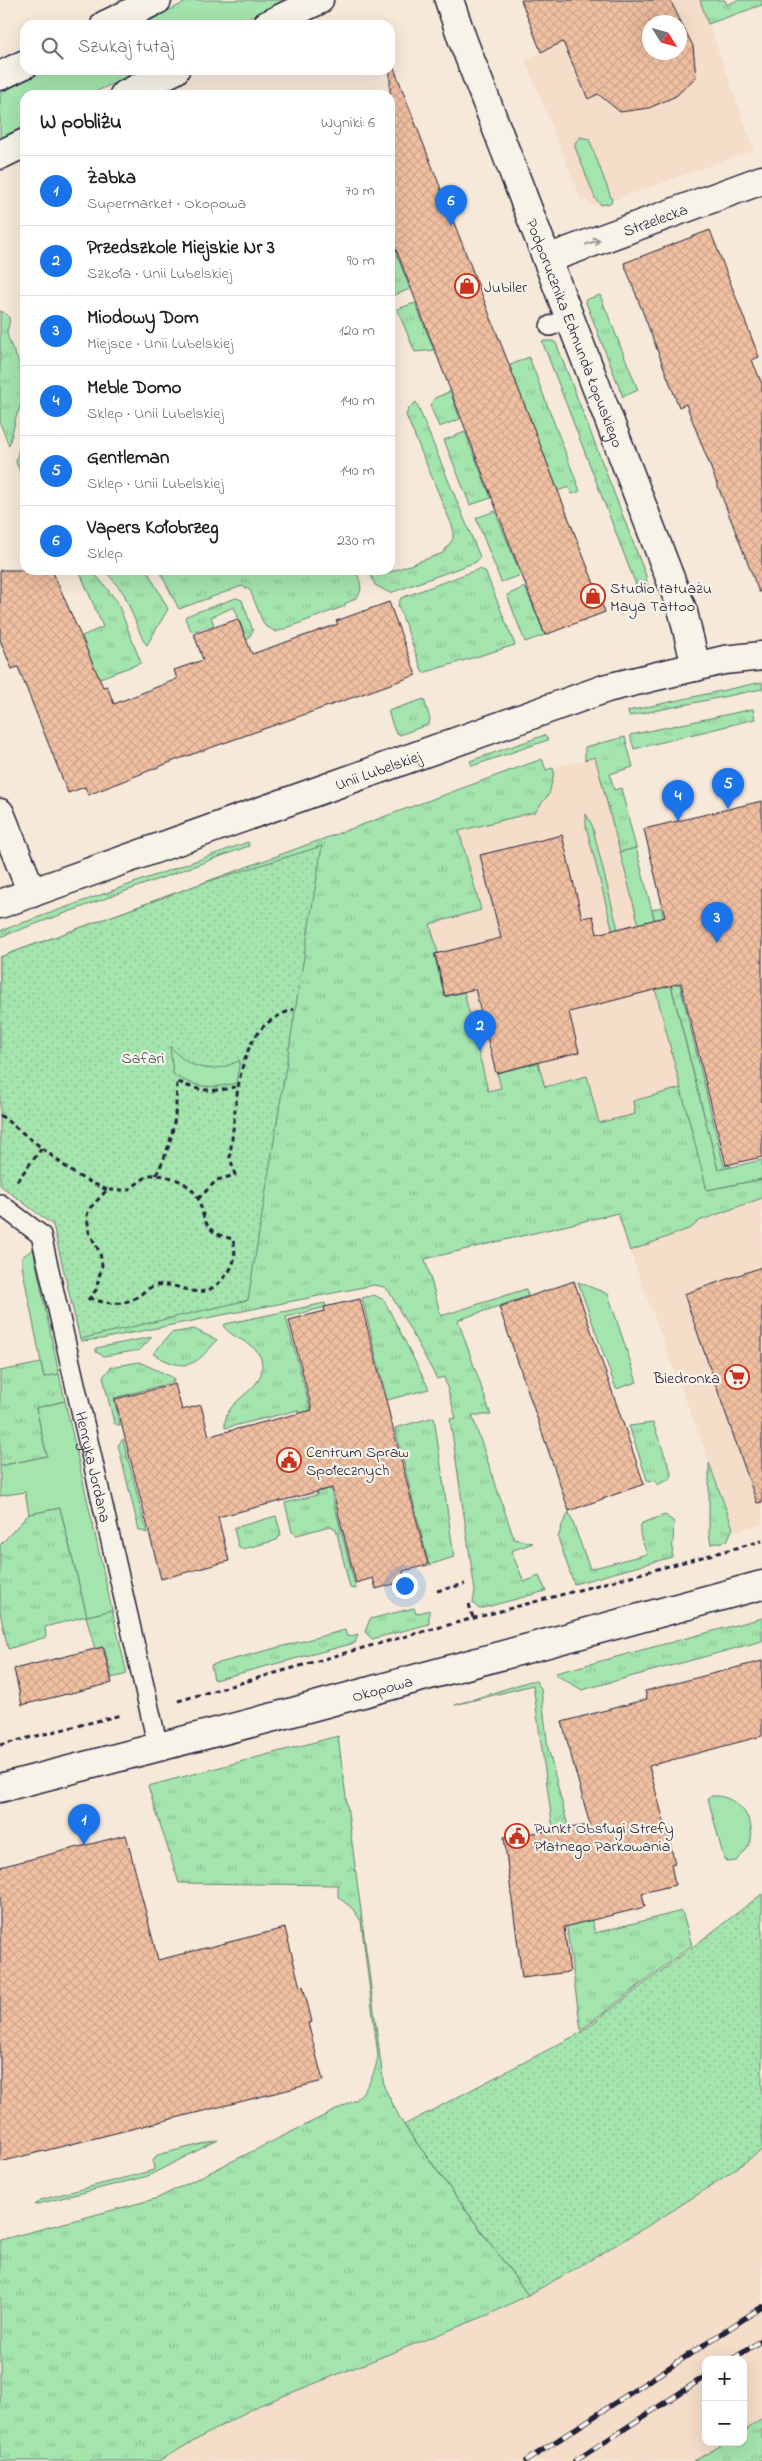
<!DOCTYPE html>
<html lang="pl">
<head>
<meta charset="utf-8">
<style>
	body { margin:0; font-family:"Indie Flower",sans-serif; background:#f6f6f6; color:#202124 }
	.controls { position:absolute; right:15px; bottom:15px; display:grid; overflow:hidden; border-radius:10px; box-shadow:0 5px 20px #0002 }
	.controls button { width:45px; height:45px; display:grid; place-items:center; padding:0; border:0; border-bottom:1px solid #e0e0e0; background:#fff; color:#202124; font:25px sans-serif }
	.compass { position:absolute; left:642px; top:15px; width:45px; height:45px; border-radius:50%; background:#fff; box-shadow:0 5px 20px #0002; rotate:127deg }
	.you { position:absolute; left:404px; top:1585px; width:18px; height:18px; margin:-12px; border:4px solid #fff; border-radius:50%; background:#1a73e8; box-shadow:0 0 0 8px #1a73e833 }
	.badge { display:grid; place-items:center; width:32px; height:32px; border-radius:50%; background:#1a73e8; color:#fff; font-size:16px; font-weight:700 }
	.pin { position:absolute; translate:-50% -41px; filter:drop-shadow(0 1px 2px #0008) }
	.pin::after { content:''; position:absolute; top:26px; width:18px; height:15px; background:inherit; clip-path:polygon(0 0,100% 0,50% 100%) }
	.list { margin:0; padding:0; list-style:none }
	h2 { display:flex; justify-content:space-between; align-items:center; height:65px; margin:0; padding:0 20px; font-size:21px }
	h2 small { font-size:16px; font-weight:400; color:#757577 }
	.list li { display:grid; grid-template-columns:32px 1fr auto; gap:15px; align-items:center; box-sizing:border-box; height:70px; padding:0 20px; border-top:1px solid #e0e0e0 }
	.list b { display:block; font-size:19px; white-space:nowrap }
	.list p { margin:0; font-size:16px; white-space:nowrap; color:#757577 }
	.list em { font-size:16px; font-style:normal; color:#757577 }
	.icon { flex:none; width:28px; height:28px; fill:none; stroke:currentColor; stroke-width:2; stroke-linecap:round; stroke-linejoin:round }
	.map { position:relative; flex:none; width:762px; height:2461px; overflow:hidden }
	.search { position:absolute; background:#fff; box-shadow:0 5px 20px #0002; left:20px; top:20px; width:375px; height:55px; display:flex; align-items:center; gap:12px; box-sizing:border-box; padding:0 18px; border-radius:15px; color:#757577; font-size:19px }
	.panel { position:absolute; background:#fff; box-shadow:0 5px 20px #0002; left:20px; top:90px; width:375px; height:485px; border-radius:15px }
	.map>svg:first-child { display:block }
	.built { fill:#f4ddc9; fill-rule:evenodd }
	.grass { fill:url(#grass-tufts); stroke:#638374 }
	.park { fill:url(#park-dots); stroke:#638374 }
	.garden { fill:#a4e4ad; stroke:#638374 }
	.building { fill:url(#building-cross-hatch); stroke:#22223b; fill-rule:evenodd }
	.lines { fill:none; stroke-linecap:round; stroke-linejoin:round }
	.service-casing { stroke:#22223b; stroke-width:22 }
	.minor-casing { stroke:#22223b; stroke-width:31 }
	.tertiary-casing { stroke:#22223b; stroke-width:31 }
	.path { stroke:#22223b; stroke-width:3; stroke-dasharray:5 4; stroke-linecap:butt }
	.service { stroke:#f7f3e8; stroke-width:19 }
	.minor { stroke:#f7f3e8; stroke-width:28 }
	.tertiary { stroke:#f7f3e8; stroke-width:28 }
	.rail-casing { stroke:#22223b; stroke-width:5.5 }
	.rail { stroke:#f7f3e8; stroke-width:4; stroke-dasharray:11; stroke-linecap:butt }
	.oneway { stroke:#97959a }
	.labels { text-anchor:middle; stroke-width:4.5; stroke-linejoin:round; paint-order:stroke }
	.street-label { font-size:16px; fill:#22223b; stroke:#f7f3e8 }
	.poi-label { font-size:16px; fill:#22223b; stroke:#f7f3e8; text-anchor:start }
	.park-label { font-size:16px; fill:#425258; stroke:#f7f3e8 }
</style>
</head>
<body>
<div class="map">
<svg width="762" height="2461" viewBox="0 0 762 2461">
	<defs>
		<pattern id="grass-tufts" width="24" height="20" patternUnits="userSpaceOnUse" patternTransform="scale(1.25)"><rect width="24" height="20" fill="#a4e4ad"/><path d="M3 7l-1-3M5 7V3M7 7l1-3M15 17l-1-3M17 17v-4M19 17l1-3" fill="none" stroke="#8dc396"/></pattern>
		<pattern id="park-dots" width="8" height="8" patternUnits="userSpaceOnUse" patternTransform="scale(1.25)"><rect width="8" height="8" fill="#a4e4ad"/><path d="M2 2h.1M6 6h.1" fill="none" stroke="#8dc396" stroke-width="1.8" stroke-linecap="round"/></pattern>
		<pattern id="building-cross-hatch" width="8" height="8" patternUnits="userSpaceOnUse" patternTransform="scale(1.25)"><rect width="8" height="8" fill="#f1c0a2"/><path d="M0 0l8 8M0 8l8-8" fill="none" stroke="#cea58c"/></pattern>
	</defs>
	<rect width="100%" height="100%" fill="#f6e9da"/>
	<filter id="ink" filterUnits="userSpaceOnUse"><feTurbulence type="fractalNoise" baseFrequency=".02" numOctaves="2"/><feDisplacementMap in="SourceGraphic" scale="10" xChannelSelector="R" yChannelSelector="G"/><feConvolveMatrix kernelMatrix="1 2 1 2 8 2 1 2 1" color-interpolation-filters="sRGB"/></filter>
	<g filter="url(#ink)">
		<g class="built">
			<path d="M521,0H700L754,150L596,206L581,199L525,60L541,52ZM650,22H680V52H650Z"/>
			<path d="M595,757L707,1190L762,1179V1524L735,1531L638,1273L618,1214L248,1300L322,846L546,770Z"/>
			<path d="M762,2150V2451L747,2461H158L255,2407L488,2315L610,2250L737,2168ZM706,2360H743V2442H706Z"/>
		</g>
		<g class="grass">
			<path d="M700,0H725L727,5L737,0H762V5L708,24Z"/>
			<path d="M390,237L410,289L392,296L390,290Z"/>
			<path d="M600,295L638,390L623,397L585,300Z"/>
			<path d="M415,303L434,350L415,352L397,309Z"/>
			<path d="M0,311C18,318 4,327 8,337C11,348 17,357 21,367L25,369V395L16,417L9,446L0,423Z"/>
			<path d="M542,341H553L556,343L646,576L648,589L639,593Z"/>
			<path d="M529,357L580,491L572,494L568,487L558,491L512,373L452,397L460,419L439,427L430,405L435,398Z"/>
			<path d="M416,402L480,557L476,562L390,593L375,585L369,570H376L379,576L443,553L453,539V528L406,415L409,408Z"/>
			<path d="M23,431H25V483L16,462Z"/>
			<path d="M465,432L491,498L470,505L444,440Z"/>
			<path d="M495,511L521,575L501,582L476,518Z"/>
			<path d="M479,569L485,571L515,645L423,673L398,605L401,598Z"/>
			<path d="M92,570L117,601L141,663L97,679L82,636L103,627L81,575Z"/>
			<path d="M105,570H147L168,609L147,645L143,640L124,594Z"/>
			<path d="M159,570H356C363,589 365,596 344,604L345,606L276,632L264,625L250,590L242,586L179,609Z"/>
			<path d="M525,587L545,635L525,642L507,595Z"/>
			<path d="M236,598L242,600L253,631L245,643L236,649L245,635L234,607L211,617L214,625L192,632L185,619L186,616Z"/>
			<path d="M762,682V689L629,716L628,711Z"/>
			<path d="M424,699L430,719L429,724L400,735L395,732L388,711Z"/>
			<path d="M753,709L755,719L634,749L630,735Z"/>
			<path d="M545,735L548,740L472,766L470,761Z"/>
			<path d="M625,737L633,767L610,774L614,790L621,788L636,848L620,852L595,757L585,760V747Z"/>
			<path d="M542,759L546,770L553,768L554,773L549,794L535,812L459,831L481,910L430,924L438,953L434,954L445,997L464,992L488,1091L501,1088L497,1073L538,1063L545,1087L587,1076L599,1123L635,1114L633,1101L681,1088L707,1190L762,1179V1198L699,1221L691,1228L630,1251L618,1213L425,1259L441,1316L526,1289L528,1296L458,1320L491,1415H472L514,1539L533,1543L511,1551L524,1582L539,1576L546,1591L479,1609L473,1603L475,1591L450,1419L456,1418L444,1377L437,1379L389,1291L384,1287L374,1285L101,1339L81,1341L75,1317L181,1292L0,1048V957Z"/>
			<path d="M248,842L249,846L0,937V931Z"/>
			<path d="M661,907L724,1166L730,1165L731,1167L718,1170L652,910Z"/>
			<path d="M374,1295L384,1300L429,1389L387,1400L362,1298Z"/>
			<path d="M325,1303L326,1307L286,1317L317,1436L305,1439L298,1410L225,1428C222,1398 265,1393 262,1364C260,1343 235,1341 224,1327L225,1324Z"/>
			<path d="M194,1329L217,1340C194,1368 185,1372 153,1354L171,1333Z"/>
			<path d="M152,1337L140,1350L104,1356L96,1352V1348Z"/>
			<path d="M139,1362L172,1377L174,1382L114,1398L120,1426L114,1423L103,1377L111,1367Z"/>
			<path d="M41,1363L44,1377L59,1374L65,1401L36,1408L47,1456L0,1466V1371Z"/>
			<path d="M434,1417L454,1557L429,1565L395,1428Z"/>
			<path d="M653,1423L671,1472L670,1479L657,1485L655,1480L648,1482L629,1426Z"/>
			<path d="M123,1439L147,1533L139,1530L118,1445Z"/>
			<path d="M322,1456L356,1589L350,1588L336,1529L330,1526L297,1535L292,1532L285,1503L317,1495L309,1460Z"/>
			<path d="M709,1463L733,1528L727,1541L711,1544L709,1534Z"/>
			<path d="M60,1508L87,1616L112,1610L127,1674L112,1678L104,1647L95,1649L86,1616L45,1627L46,1637L8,1649L0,1612V1545L29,1514Z"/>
			<path d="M569,1512L590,1569L647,1554C644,1544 636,1532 642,1523L665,1515L674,1522L672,1557L574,1584L558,1538L562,1525Z"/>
			<path d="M276,1516L281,1534L277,1540L243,1549L238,1546L234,1528Z"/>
			<path d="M414,1608L416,1614L429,1610V1624L372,1639L365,1632L370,1619Z"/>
			<path d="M762,1618V1641L582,1690L556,1675V1673Z"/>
			<path d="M345,1630L347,1637L358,1634L355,1643L214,1680L211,1665Z"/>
			<path d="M530,1681H536L541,1689L548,1748L595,1933L682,1911L692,1945L581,2030L533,1685L455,1705Z"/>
			<path d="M338,1736L384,2087L403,2124L528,2295L488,2315L255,2407L158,2461H0V2240L158,2198L356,2100C369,2086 375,2074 378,2056L361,1921L352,1908L338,1897V1885L179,1883L148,1786Z"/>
			<path d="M762,2419V2461H694L727,2442H743V2432Z"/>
		</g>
		<g class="park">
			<path d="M322,846L248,1300L80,1339L53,1225L0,1185V957L200,884Z"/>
			<path d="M762,1894V2150C688,2204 608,2251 528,2295L404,2125L580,2033Z"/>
		</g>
		<g class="garden">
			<path d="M190,0H285L233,25H139Z"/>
			<path d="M47,70H141L89,95H25V126L0,138V93Z"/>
			<path d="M580,137L589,139L612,200L611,203L601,205L595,198L575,147V143Z"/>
			<path d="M586,814L592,825L622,946L617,947L586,826Z"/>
			<path d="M636,848L718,1170L762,1160V1179L707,1190L620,852Z"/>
			<path d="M170,1046C189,1070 213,1075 240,1060L236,1083C213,1089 193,1088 173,1074Z"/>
			<path d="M33,1249L59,1374L44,1377L22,1266V1257Z"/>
			<path d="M578,1282L608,1294L637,1382L616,1389Z"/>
			<path d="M65,1401L112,1610L87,1616L60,1508L29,1514L25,1492L0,1496V1466L47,1456L36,1408Z"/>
			<path d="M712,1796C734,1794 755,1816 751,1839C749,1848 742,1855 736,1861L729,1862L724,1859L708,1798Z"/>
			<path d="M218,2140L148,2176L34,2205L40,2200L154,2170L153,2161L157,2155Z"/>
		</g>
		<g class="building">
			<path d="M521,0H670L693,46L696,77L676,96L649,108L620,112L598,94L588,99L563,42L541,52ZM650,22H680V52H650Z"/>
			<path d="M390,63H392L605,612L545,635L390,234Z"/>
			<path d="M710,230L759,357L752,360L762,384V591L759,592L686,404L679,407L624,263Z"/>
			<path d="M0,570H52L103,687L107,686L114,704L177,679L174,670L203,660L194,634L238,619L252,654L338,624L336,621L389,602L416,675L176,760L88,795L85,787L68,793L18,667L12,669L0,640Z"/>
			<path d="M762,801V1157L726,1165L681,983L569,1012L579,1052L496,1073L475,989L445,996L435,954L501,938L480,855L562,835L582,918L593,916L597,934L665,917L644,829Z"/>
			<path d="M762,1267V1502L757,1503L684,1294Z"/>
			<path d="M574,1281L644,1484L569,1511L499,1307Z"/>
			<path d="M360,1299L428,1565L403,1571L405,1581L376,1589L373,1578L356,1583L332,1488L218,1517L229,1561L161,1579L115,1399L175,1384L182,1410L201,1405L209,1436L312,1410L289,1320L325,1311L324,1307Z"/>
			<path d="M103,1647L112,1683L22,1705L14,1669Z"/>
			<path d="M762,1661V1736L649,1766L675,1863L671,1864L675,1885L642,1893L645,1907L564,1927L570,1972L522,1978L504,1837L590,1825L562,1722L647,1699L645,1691Z"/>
			<path d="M126,1835L158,1960L285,1928L300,1987L303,1986L312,2022L308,2023L323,2081L0,2162V1867Z"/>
		</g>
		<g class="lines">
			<defs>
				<g id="service">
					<path d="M550,326L569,318"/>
					<path id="s1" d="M0,1204L41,1235L158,1747"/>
				</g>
				<g id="minor">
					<path id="s2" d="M547,259L762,180"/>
					<path d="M0,813L32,893"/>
					<path id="s3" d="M0,1788L278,1716L762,1585"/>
				</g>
				<g id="tertiary">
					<path id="s4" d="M449,0L463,41L675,591L683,612L696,667"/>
					<path d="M105,25L157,0"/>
					<path d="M267,25L319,0"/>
					<path d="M0,76L25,64"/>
					<path d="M124,95L175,70"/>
					<path d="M0,155L25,143"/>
					<path id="s5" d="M0,904L607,688L724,660L762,656"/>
				</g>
			</defs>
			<use href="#service" class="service-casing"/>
			<use href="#minor" class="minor-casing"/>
			<use href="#tertiary" class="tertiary-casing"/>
			<g class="path">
				<path d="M0,1115L76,1175L107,1190"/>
				<path d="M156,1175C174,1141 176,1118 177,1081C197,1092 218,1093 240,1085"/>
				<path d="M17,1181L42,1148"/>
				<path d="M198,1199L217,1180L235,1175L230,1157L231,1147C236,1110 236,1053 264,1026C272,1018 284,1013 294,1009"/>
				<path d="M88,1300L96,1290L102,1265L100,1253L89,1232L87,1215L90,1208L107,1190H128L149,1175C168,1174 192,1182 199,1201C202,1209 203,1220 209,1227C215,1235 225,1237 233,1239C236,1253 236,1264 226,1275C200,1308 184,1281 156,1285C150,1287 145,1291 140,1295C123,1307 107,1304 89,1298"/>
				<path d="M437,1591L465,1584"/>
				<path d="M469,1604L473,1618"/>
				<path d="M178,1701L366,1647L762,1541"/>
				<path d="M0,1745L121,1715"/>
			</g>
			<use href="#service" class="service"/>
			<use href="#minor" class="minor"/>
			<use href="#tertiary" class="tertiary"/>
			<defs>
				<g id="rail">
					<path d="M731,2360L762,2340"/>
					<path d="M526,2461L762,2307"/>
					<path d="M575,2461L706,2376"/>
				</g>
			</defs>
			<use href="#rail" class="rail-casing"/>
			<use href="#rail" class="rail"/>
		</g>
		<defs><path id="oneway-shaft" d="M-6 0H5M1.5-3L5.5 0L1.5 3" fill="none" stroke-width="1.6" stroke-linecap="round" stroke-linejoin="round" transform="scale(1.25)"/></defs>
		<use class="oneway" href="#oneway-shaft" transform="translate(593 242) rotate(-19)"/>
	</g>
	<defs>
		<symbol id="shop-ring" viewBox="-11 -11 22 22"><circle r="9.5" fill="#f7f3e8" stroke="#c8321e" stroke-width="1.5"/><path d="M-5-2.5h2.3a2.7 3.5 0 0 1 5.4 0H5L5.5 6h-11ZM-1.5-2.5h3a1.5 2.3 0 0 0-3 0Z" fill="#c8321e"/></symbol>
		<symbol id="supermarket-ring" viewBox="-11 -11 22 22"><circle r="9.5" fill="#f7f3e8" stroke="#c8321e" stroke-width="1.5"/><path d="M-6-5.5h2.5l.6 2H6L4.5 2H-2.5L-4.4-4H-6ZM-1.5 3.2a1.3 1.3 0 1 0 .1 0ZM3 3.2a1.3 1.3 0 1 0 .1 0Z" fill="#c8321e"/></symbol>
		<symbol id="civic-ring" viewBox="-11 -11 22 22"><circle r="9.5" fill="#f7f3e8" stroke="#c8321e" stroke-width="1.5"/><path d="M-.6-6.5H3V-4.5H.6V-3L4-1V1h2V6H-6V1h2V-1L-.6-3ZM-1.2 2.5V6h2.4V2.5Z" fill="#c8321e"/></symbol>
	</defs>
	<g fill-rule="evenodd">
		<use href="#shop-ring" x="453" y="272" width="28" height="28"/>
		<use href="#shop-ring" x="579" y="582" width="28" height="28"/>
		<use href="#supermarket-ring" x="723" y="1363" width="28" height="28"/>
		<use href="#civic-ring" x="275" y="1446" width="28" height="28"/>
		<use href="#civic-ring" x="503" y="1822" width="28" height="28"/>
	</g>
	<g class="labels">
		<g class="street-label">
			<text dy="6" stroke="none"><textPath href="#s2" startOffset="115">Strzelecka</textPath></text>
			<text dy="6" stroke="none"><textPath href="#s4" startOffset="356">Podporucznika Edmunda Łopuskiego</textPath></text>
			<text dy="6" stroke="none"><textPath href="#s5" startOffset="401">Unii Lubelskiej</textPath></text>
			<text dy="6" stroke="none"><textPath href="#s1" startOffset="289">Henryka Jordana</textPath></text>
			<text dy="6" stroke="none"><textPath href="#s3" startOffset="395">Okopowa</textPath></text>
		</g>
		<g class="poi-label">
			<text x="484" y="292">Jubiler</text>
			<text x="610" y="593">Studio tatuażu<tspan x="610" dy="18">Maya Tattoo</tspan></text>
			<text x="720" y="1383" text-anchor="end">Biedronka</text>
			<text x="306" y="1457">Centrum Spraw<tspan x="306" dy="18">Społecznych</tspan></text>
			<text x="534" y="1833">Punkt Obsługi Strefy<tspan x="534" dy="18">Płatnego Parkowania</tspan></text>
		</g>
		<g class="park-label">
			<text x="143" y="1063">Safari</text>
		</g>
	</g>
</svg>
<div class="controls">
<button>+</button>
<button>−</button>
</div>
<svg class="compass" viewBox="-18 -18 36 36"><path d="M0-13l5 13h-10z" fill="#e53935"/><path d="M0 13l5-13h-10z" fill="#757577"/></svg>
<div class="you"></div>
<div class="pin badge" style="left:84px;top:1845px">1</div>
<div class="pin badge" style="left:480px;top:1051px">2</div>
<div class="pin badge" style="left:717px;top:943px">3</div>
<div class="pin badge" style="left:678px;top:821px">4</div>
<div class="pin badge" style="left:728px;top:809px">5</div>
<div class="pin badge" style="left:451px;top:226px">6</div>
<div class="search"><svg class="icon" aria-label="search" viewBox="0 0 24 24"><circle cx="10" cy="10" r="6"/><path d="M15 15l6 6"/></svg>Szukaj tutaj</div>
<section class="panel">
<h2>W pobliżu<small>Wyniki: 6</small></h2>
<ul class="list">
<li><span class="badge">1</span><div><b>Żabka</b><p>Supermarket · Okopowa</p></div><em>70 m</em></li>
<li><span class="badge">2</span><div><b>Przedszkole Miejskie Nr 3</b><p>Szkoła · Unii Lubelskiej</p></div><em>90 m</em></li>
<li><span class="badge">3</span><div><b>Miodowy Dom</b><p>Miejsce · Unii Lubelskiej</p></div><em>120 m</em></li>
<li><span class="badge">4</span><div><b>Meble Domo</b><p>Sklep · Unii Lubelskiej</p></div><em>140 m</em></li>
<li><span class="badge">5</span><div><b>Gentleman</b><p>Sklep · Unii Lubelskiej</p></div><em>140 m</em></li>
<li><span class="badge">6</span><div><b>Vapers Kołobrzeg</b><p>Sklep</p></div><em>230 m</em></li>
</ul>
</section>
</div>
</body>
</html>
